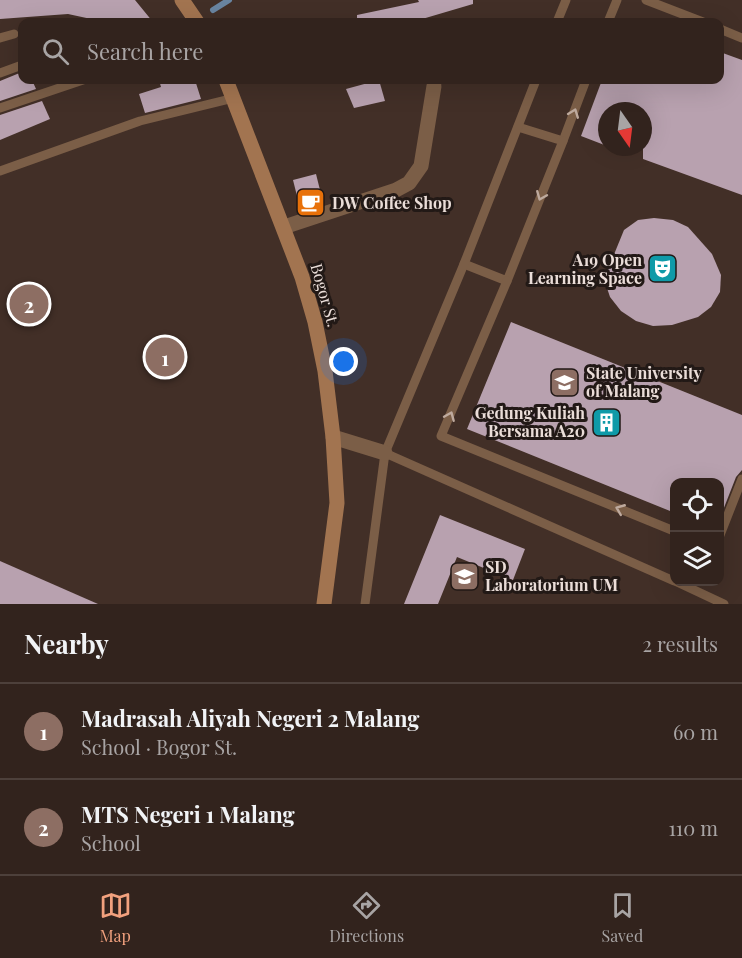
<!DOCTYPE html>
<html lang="en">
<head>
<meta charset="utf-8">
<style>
	body { margin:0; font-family:"Playfair Display",serif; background:#3d2f2a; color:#f1f3f6 }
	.controls { position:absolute; right:18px; bottom:18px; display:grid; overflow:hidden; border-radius:12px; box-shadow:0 6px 24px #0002 }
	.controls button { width:54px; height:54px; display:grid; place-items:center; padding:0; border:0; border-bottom:2px solid #4d403b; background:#32231d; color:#f1f3f6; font:30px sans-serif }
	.compass { position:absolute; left:598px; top:102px; width:54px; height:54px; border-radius:50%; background:#32231d; box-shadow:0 6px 24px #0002; rotate:166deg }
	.you { position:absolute; left:344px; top:362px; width:21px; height:21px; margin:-15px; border:4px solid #fff; border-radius:50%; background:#1a73e8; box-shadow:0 0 0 9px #1a73e833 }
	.badge { display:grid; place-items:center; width:39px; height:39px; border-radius:50%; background:#f2a17e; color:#fff; font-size:20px; font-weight:700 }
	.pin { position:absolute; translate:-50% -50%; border:3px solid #fff; box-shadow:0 2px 6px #0006 }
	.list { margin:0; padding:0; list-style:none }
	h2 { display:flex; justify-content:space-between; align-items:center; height:78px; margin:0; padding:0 24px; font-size:26px }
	h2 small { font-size:20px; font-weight:400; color:#a8a4a4 }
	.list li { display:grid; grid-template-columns:39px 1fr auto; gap:18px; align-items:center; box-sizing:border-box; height:96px; padding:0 24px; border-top:2px solid #4d403b }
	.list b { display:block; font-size:22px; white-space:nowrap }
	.list p { margin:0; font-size:20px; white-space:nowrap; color:#a8a4a4 }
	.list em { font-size:20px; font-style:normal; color:#a8a4a4 }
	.icon { flex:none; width:33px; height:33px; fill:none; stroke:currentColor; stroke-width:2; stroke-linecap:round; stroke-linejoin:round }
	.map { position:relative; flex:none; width:742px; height:604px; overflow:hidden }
	.search { position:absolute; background:#32231d; box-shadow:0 6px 24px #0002; left:18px; right:18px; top:18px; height:66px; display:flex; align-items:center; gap:15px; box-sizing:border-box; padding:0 21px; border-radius:12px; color:#a8a4a4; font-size:22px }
	.sheet { height:270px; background:#32231d }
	nav { display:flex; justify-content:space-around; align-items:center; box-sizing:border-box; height:84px; border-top:2px solid #4d403b; background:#32231d; font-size:16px; color:#a8a4a4 }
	nav a { display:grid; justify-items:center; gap:3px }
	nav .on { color:#f2a17e }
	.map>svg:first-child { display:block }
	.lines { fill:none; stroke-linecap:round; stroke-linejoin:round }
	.stream { stroke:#6984a0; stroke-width:6 }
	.building { fill:#b8a1af }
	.service { stroke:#7b5e47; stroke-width:9 }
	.minor { stroke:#7b5e47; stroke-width:15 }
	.secondary { stroke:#a27450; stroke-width:15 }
	.oneway { stroke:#beaa9e }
	.labels { text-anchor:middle; stroke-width:6; stroke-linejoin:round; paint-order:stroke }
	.poi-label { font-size:16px; font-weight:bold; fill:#eaddd8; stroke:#221916; text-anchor:start }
	.street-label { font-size:16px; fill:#eaddd8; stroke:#221916 }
</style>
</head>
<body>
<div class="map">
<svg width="742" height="604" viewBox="0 0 742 604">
	<rect width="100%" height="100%" fill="#422f27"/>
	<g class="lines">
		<path class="stream" d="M213,10L229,0"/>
	</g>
	<g class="building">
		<path d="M0,0H135L153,22H105L68,14L0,19Z"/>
		<path d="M418,0H473V4L412,22H357V15L419,2Z"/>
		<path d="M720,52L742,60V195L643,159V111H607V146L581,136L602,80H720Z"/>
		<path d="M22,72V80H32L36,89L0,101V81Z"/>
		<path d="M159,80H195L201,99L145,113L139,94L161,87Z"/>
		<path d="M379,80L385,101L354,108L346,89Z"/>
		<path d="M42,101L50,119L0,140V115Z"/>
		<path d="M316,174L323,202L300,208L293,180Z"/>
		<path d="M654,218L673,220L688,227L712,254L721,275L720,292L711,307L698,317L672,325L653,326L636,321L621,311L610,297L604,279L624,230L638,220Z"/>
		<path d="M511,322L742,415V470L736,477L720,518V483H675V513L467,429Z"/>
		<path d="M440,515L525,549L513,580L457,557L438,604H404Z"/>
		<path d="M0,561L98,604H0Z"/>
	</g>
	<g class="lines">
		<g class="service">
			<path d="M646,0L703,22"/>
			<path d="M557,22L566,0"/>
			<path d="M608,22L617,0"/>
			<path d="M720,29L742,38"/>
			<path d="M0,38L14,34"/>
			<path d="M0,73L22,65"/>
			<path d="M0,108L83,80"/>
			<path d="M518,127L563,141L586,80"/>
			<path d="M0,171L140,121L234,98"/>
			<path d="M464,264L507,281L563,141"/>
			<path d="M507,281L441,436L674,531"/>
			<path d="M385,453L674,581"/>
			<path d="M720,535L742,479"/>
			<path d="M677,582L724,604"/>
			<path d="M365,604L385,453L464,264L536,80"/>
		</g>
		<g class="minor">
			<path d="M284,227L396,190L409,183L421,166L434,86"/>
			<path d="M333,437L385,453"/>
		</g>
		<g class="secondary">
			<path d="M182,0L197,22"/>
			<path d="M226,80L302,277L315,322L325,371L333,437L337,503L324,604"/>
		</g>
	</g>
	<defs><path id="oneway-chevron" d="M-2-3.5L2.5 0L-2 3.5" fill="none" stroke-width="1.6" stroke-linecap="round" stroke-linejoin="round" transform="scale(1.5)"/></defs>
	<g class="oneway">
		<use href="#oneway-chevron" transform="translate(574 113) rotate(-69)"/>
		<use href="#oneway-chevron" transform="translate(541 196) rotate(112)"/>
		<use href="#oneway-chevron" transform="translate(450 416) rotate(-67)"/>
		<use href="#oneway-chevron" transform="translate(620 509) rotate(-158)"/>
	</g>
	<defs>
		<symbol id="cafe-square" viewBox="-11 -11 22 22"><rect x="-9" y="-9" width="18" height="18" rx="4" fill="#e8710a" stroke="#221916"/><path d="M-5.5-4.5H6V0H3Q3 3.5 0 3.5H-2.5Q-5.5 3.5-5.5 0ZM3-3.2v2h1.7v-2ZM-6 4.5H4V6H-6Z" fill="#fff"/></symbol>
		<symbol id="theatre-square" viewBox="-11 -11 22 22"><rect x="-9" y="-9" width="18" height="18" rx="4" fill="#0f9aa8" stroke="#221916"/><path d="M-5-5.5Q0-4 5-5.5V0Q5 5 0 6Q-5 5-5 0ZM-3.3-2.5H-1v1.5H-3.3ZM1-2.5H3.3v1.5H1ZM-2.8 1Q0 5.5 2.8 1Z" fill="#fff"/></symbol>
		<symbol id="university-square" viewBox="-11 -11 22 22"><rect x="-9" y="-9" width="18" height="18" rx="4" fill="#8d6e63" stroke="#221916"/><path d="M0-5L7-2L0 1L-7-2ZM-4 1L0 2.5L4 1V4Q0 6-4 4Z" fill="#fff"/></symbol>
		<symbol id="building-square" viewBox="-11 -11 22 22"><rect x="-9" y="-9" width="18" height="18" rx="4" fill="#0f9aa8" stroke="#221916"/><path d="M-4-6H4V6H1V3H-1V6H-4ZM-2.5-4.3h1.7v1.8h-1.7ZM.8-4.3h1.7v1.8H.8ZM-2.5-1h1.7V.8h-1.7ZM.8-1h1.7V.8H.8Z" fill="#fff"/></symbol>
		<symbol id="school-square" viewBox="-11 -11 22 22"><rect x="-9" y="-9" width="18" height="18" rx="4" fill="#8d6e63" stroke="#221916"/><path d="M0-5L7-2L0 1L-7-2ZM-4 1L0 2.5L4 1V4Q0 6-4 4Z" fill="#fff"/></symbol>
	</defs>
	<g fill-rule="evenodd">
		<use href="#cafe-square" x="294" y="186" width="33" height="33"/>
		<use href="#theatre-square" x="646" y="252" width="33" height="33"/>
		<use href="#university-square" x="548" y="366" width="33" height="33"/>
		<use href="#building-square" x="590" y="406" width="33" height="33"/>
		<use href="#school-square" x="448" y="560" width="33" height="33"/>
	</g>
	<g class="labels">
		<g class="poi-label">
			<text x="332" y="209">DW Coffee Shop</text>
			<text x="642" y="266" text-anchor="end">A19 Open<tspan x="642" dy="18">Learning Space</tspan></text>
			<text x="586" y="379">State University<tspan x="586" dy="18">of Malang</tspan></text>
			<text x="585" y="419" text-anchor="end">Gedung Kuliah<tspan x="585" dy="18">Bersama A20</tspan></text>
			<text x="485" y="573">SD<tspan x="485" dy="18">Laboratorium UM</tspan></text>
		</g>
		<g class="street-label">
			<text transform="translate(325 295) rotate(74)" y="6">Bogor St.</text>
		</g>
	</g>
</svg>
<div class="controls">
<button><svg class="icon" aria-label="locate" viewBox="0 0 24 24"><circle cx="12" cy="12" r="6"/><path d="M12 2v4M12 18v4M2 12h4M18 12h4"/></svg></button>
<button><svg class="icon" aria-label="layers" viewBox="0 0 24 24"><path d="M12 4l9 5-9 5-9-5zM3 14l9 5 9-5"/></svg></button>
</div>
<svg class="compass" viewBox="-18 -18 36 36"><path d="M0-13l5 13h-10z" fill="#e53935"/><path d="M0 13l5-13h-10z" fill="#a8a4a4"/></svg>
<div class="you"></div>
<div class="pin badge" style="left:165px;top:357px;background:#8d6e63">1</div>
<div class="pin badge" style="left:29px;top:304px;background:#8d6e63">2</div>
<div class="search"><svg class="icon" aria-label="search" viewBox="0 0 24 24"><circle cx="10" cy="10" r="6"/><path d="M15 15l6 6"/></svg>Search here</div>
</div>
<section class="sheet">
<h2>Nearby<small>2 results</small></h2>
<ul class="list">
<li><span class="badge" style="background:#8d6e63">1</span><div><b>Madrasah Aliyah Negeri 2 Malang</b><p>School · Bogor St.</p></div><em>60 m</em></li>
<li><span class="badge" style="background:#8d6e63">2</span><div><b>MTS Negeri 1 Malang</b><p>School</p></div><em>110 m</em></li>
</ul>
</section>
<nav>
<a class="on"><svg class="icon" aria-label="map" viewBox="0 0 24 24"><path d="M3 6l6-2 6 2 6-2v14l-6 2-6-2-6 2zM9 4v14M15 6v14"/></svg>Map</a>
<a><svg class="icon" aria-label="directions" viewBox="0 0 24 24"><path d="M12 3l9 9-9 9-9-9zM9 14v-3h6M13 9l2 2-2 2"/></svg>Directions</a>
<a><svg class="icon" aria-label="saved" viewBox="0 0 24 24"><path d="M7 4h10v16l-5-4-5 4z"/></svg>Saved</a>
</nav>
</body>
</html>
